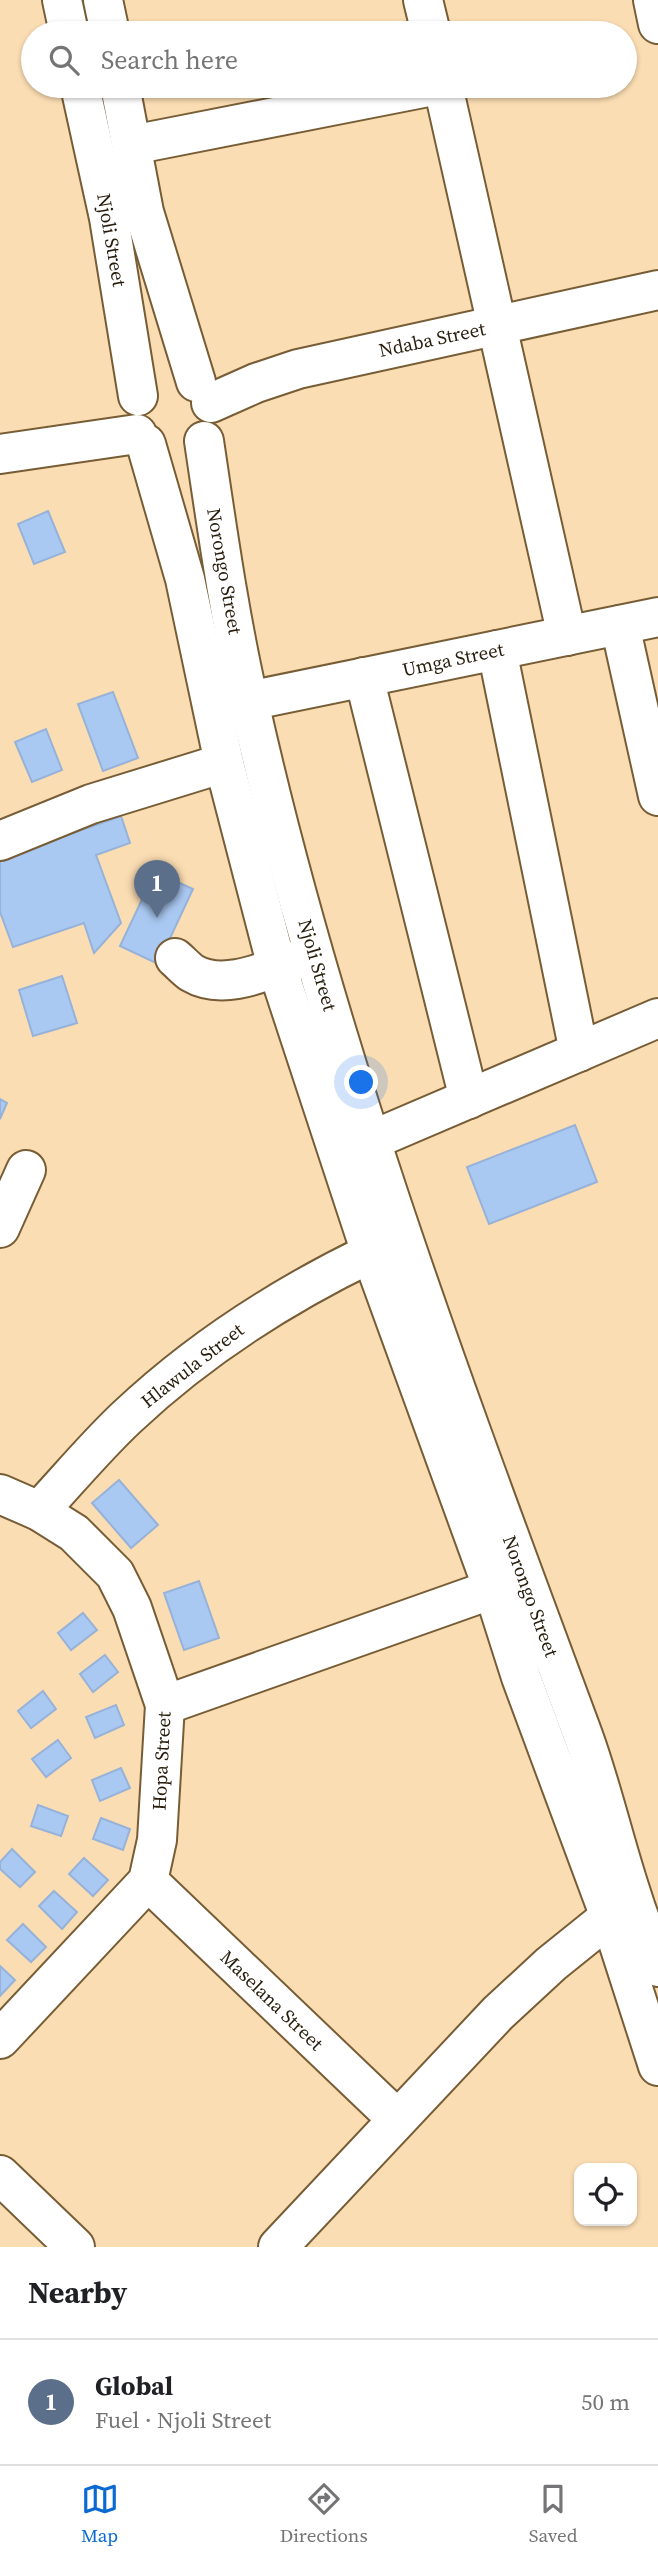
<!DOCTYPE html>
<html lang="en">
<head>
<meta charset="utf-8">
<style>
	body { margin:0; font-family:"Source Serif 4",serif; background:#f2f2f2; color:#202124 }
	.controls { position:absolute; right:21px; bottom:21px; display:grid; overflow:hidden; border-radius:14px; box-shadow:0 2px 5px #0004 }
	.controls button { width:63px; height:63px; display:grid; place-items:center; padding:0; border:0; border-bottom:2px solid #e0e0e0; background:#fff; color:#202124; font:35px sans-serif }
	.you { position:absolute; left:362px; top:1083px; width:24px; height:24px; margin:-18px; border:5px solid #fff; border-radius:50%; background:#1a73e8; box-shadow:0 0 0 10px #1a73e833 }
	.badge { display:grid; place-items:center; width:46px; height:46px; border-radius:50%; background:#0a69d2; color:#fff; font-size:23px; font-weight:700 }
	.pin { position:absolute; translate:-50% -58px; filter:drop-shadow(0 2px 4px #0008) }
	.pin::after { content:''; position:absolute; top:37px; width:24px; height:21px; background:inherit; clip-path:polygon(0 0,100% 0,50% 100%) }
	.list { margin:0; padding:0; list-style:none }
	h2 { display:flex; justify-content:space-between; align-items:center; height:91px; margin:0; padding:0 28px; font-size:30px }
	h2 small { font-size:23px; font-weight:400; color:#757577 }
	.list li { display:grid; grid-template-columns:46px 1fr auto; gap:21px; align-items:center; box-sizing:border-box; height:126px; padding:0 28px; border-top:2px solid #e0e0e0 }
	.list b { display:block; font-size:26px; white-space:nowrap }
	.list p { margin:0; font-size:23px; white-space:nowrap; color:#757577 }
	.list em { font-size:23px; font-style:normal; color:#757577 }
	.icon { flex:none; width:38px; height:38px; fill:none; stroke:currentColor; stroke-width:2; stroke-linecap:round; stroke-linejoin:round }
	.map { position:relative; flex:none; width:658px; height:2247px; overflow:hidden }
	.search { position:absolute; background:#fff; box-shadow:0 2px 5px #0004; left:21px; right:21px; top:21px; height:77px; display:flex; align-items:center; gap:18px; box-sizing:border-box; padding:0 24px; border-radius:38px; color:#757577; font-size:26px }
	.sheet { height:217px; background:#fff }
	nav { display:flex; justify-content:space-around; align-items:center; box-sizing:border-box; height:98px; border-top:2px solid #e0e0e0; background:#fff; font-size:19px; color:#757577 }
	nav a { display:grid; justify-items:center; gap:4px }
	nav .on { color:#0a69d2 }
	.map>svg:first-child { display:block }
	.building { fill:#aac9f2; stroke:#96b2d9; stroke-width:2 }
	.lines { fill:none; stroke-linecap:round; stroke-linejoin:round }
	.minor-casing { stroke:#775d36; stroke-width:42 }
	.minor { stroke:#fff; stroke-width:38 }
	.labels { text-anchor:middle; stroke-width:7; stroke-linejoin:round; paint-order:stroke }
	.street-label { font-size:19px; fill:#281d0d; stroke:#fff }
</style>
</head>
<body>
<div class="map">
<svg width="658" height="2247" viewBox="0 0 658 2247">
	<rect width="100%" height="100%" fill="#fbddb3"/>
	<g class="building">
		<path d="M48,511L65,552L34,564L18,524Z"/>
		<path d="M113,692L138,758L103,771L78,704Z"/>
		<path d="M46,729L62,770L32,782L15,742Z"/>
		<path d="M121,816L130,843L96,855L121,923L94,953L84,923L13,947L0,912V859Z"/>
		<path d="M155,872L193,889L158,964L120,946Z"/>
		<path d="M62,976L77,1023L33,1036L19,990Z"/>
		<path d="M0,1099L7,1103L0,1119Z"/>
		<path d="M575,1125L597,1182L489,1224L467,1167Z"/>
		<path d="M119,1480L158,1525L131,1548L92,1503Z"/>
		<path d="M199,1581L219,1638L184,1650L164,1593Z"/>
		<path d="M83,1613L97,1630L71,1650L58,1633Z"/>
		<path d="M105,1655L118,1672L93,1692L80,1674Z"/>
		<path d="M43,1691L56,1709L31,1728L18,1711Z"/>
		<path d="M116,1705L124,1725L95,1738L86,1717Z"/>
		<path d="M58,1740L71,1758L46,1777L32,1759Z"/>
		<path d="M121,1768L130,1788L100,1801L92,1780Z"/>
		<path d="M38,1805L68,1816L61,1836L31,1826Z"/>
		<path d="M101,1818L130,1829L123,1850L93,1839Z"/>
		<path d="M12,1849L35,1872L20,1887L0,1869V1862Z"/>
		<path d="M84,1858L108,1880L93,1896L69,1874Z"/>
		<path d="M54,1891L77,1912L62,1929L39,1906Z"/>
		<path d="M23,1924L46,1947L31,1962L7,1940Z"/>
		<path d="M0,1966L15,1980L0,1996Z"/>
	</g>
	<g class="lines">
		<defs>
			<g id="minor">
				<path d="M62,0L69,33"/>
				<path d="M103,0L110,33"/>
				<path d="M423,0L431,33"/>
				<path d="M653,0L658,24"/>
				<path d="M80,86L109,218L138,396"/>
				<path d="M120,86L144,212L196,382"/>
				<path d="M443,86L567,636"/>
				<path d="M132,145L433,86"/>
				<path d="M211,403L256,383L298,369L658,290"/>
				<path d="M204,441C217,528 229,615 249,702C328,1056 458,1398 584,1738C603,1791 615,1846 633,1899C640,1922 650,1944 658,1967"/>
				<path d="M146,444L185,579L224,763L277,967L371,1253L493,1589L521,1677L610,1917L658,2066"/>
				<path d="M0,454L137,434"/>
				<path d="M620,625L658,796"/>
				<path d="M497,650L579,1052"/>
				<path d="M364,677L469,1099"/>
				<path d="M248,701L658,617"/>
				<path d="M0,841L91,804L224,763"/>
				<path d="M175,958C181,963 186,969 192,973C224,992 268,970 300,959"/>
				<path d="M370,1141L658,1018"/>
				<path d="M0,1228L26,1170"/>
				<path d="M0,1494L39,1511L74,1533L115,1574L132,1608L165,1705L157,1840L148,1881L0,2039"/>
				<path d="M39,1511C68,1480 96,1446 127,1417C199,1349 282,1296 371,1253"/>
				<path d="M165,1705L493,1589"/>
				<path d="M148,1881L397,2119"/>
				<path d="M0,2175L75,2247"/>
				<path d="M278,2247L498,2013L551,1964L628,1902"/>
			</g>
		</defs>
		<use href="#minor" class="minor-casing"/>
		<use href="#minor" class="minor"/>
	</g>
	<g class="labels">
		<g class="street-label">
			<text transform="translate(112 240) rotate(80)" y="7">Njoli Street</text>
			<text transform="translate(432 339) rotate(-12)" y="7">Ndaba Street</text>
			<text transform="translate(225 571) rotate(80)" y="7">Norongo Street</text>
			<text transform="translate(453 659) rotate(-12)" y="7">Umga Street</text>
			<text transform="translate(318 965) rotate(74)" y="7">Njoli Street</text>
			<text transform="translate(192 1365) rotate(-38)" y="7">Hlawula Street</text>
			<text transform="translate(531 1596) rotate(70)" y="7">Norongo Street</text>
			<text transform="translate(161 1761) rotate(-87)" y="7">Hopa Street</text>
			<text transform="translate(272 2000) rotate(44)" y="7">Maselana Street</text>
		</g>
	</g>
</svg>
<div class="controls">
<button><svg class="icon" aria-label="locate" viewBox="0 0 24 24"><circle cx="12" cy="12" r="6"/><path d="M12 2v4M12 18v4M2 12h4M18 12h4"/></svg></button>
</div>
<div class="you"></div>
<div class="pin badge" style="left:157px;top:918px;background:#5c6f8a">1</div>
<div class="search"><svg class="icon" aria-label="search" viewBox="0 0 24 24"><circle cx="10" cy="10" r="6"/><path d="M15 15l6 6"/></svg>Search here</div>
</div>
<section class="sheet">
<h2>Nearby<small></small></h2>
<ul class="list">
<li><span class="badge" style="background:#5c6f8a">1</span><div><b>Global</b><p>Fuel · Njoli Street</p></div><em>50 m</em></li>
</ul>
</section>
<nav>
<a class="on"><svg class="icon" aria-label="map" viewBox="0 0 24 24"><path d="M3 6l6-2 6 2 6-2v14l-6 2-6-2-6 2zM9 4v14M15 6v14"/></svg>Map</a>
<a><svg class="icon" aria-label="directions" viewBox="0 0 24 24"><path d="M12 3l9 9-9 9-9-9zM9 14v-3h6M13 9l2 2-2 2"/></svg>Directions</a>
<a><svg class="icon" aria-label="saved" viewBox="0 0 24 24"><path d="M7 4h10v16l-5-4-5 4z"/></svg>Saved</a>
</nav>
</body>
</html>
